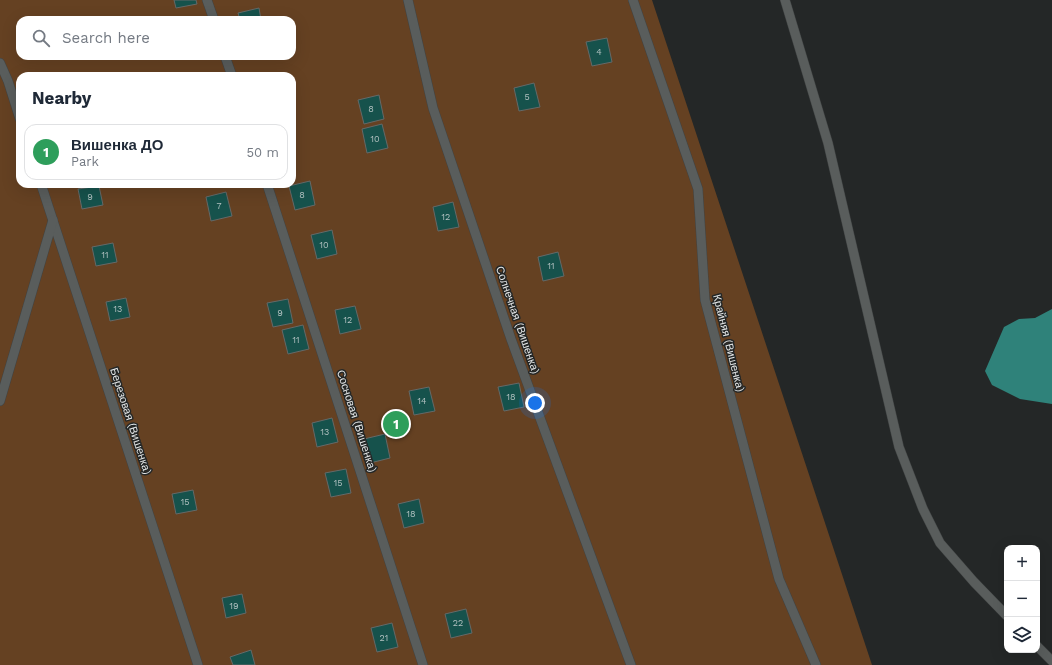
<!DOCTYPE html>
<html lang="en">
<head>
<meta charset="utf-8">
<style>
	body { margin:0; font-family:"Work Sans",sans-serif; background:#f2f2f3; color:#1f2937 }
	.controls { position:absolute; right:12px; bottom:12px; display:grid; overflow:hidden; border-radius:8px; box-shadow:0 4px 16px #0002 }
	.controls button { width:36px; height:36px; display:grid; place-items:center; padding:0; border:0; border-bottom:1px solid #e0e1e3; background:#fff; color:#1f2937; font:20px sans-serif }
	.you { position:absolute; left:535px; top:403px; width:14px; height:14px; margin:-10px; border:3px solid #fff; border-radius:50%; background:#1a73e8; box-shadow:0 0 0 6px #1a73e833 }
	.badge { display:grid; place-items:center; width:26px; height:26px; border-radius:50%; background:#0f766e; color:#fff; font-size:13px; font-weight:700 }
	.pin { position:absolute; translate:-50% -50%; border:2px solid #fff; box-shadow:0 1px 4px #0006 }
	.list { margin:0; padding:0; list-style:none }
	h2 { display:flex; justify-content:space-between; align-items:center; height:52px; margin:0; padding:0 16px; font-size:17px }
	h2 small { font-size:13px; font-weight:400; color:#747a83 }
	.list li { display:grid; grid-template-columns:26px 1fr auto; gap:12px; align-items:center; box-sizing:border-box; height:56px; margin:0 8px 8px; padding:0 8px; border:1px solid #e0e1e3; border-radius:12px }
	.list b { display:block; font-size:15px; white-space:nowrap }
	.list p { margin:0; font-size:13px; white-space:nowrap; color:#747a83 }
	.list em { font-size:13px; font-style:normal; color:#747a83 }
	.icon { flex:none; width:22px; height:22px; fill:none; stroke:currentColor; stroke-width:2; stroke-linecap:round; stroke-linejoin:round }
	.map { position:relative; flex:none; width:1052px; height:665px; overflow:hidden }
	.search { position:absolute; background:#fff; box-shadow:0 4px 16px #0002; left:16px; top:16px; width:280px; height:44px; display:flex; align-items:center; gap:10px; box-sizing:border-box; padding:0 14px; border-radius:12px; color:#747a83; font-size:15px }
	.panel { position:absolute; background:#fff; box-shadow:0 4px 16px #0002; left:16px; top:72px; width:280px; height:116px; border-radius:12px }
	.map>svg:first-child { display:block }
	.green { fill:#654122; fill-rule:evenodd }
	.water { fill:#2f827a }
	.building { fill:#16524c; stroke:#656968 }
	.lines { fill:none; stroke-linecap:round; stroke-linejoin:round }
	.lane-casing { stroke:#414444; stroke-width:10 }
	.lane { stroke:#595d5c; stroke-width:9 }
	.labels { text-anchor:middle; stroke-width:3; stroke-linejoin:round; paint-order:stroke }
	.number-label { font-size:9px; fill:#b2c2c1 }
	.street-label { font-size:11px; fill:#e6e8e8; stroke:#242727 }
</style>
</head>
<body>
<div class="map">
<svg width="1052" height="665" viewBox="0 0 1052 665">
	<rect width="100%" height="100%" fill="#242727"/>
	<path class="green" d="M0,0H652L872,665H0ZM20,20H292V56H20ZM20,76H292V184H20Z"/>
	<path class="water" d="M1052,309V404L1020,399L992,385L985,371L1004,327L1019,319L1035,318Z"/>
	<g class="building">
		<path d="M174,0H196L197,4L176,8Z"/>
		<path d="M259,8L261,20H240L238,13Z"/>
		<path d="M607,38L612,62L592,66L586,42Z"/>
		<path d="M534,83L540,107L519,111L514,88Z"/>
		<path d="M379,95L384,119L364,124L358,100Z"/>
		<path d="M382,124L388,148L367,153L362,129Z"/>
		<path d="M310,181L315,205L295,210L289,186Z"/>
		<path d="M99,186L103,205L82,209L78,189Z"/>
		<path d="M226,192L232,216L211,221L206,197Z"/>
		<path d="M453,202L459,227L438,231L433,207Z"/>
		<path d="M332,230L337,254L317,259L311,235Z"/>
		<path d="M113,243L117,262L96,266L92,247Z"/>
		<path d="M558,252L564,276L543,281L538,257Z"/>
		<path d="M126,298L130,317L110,321L106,302Z"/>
		<path d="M288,299L293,323L273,327L267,303Z"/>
		<path d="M355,306L361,329L340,334L335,310Z"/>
		<path d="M303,325L309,349L288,354L282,330Z"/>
		<path d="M519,383L524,407L504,411L498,387Z"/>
		<path d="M429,387L435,411L414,415L409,391Z"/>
		<path d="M332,418L338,442L317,447L312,423Z"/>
		<path d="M385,434L390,458L370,463L364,439Z"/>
		<path d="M346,469L351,493L331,497L325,473Z"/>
		<path d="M193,490L197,510L176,514L172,494Z"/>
		<path d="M419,499L424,523L404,528L398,504Z"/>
		<path d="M242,594L246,613L226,618L222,598Z"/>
		<path d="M466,609L472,633L451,638L445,614Z"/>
		<path d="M392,623L398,647L377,652L371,628Z"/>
		<path d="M251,650L255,665H233L230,657Z"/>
	</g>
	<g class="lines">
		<defs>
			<g id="lane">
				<path d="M207,0L214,20"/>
				<path d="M408,0L433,108L511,339L631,665"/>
				<path d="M633,0L698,189L705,300L779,579L816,665"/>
				<path d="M785,0L828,143L899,447L923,509L940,543L974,582L1007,616"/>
				<path d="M225,56L232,76"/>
				<path d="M0,63L8,81L20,119"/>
				<path d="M41,184L198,665"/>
				<path d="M267,184L423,665"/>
				<path d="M0,401L53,220"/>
				<path d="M1037,646L1052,661"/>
			</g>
		</defs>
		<use href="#lane" class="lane-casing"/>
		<use href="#lane" class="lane"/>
	</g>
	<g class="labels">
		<g class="number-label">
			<text x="599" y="55">4</text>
			<text x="527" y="100">5</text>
			<text x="371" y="112">8</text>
			<text x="375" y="142">10</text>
			<text x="302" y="198">8</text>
			<text x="90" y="200">9</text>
			<text x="219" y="209">7</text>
			<text x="446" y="220">12</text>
			<text x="324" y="248">10</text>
			<text x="105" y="258">11</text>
			<text x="551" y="269">11</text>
			<text x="118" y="312">13</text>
			<text x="280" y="316">9</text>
			<text x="348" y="323">12</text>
			<text x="296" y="343">11</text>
			<text x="511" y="400">18</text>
			<text x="422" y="404">14</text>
			<text x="325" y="435">13</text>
			<text x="338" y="486">15</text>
			<text x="185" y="505">15</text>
			<text x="411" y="517">18</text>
			<text x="234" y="609">19</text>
			<text x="458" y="626">22</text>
			<text x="384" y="641">21</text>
		</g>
		<g class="street-label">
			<text transform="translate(518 320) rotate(71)" y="4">Солнечная (Вишенка)</text>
			<text transform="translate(729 343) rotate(76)" y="4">Крайняя (Вишенка)</text>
			<text transform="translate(131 421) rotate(72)" y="4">Березовая (Вишенка)</text>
			<text transform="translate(357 421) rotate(72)" y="4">Сосновая (Вишенка)</text>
		</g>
	</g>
</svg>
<div class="controls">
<button>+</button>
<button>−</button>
<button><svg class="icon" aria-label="layers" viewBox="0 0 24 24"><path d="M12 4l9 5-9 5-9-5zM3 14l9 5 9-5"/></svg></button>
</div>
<div class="you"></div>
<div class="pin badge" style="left:396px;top:424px;background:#2e9e5b">1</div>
<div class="search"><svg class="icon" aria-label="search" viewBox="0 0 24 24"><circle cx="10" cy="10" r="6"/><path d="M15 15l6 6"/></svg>Search here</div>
<section class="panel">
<h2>Nearby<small></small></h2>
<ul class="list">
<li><span class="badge" style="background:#2e9e5b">1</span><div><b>Вишенка ДО</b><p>Park</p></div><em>50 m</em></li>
</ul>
</section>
</div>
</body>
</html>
